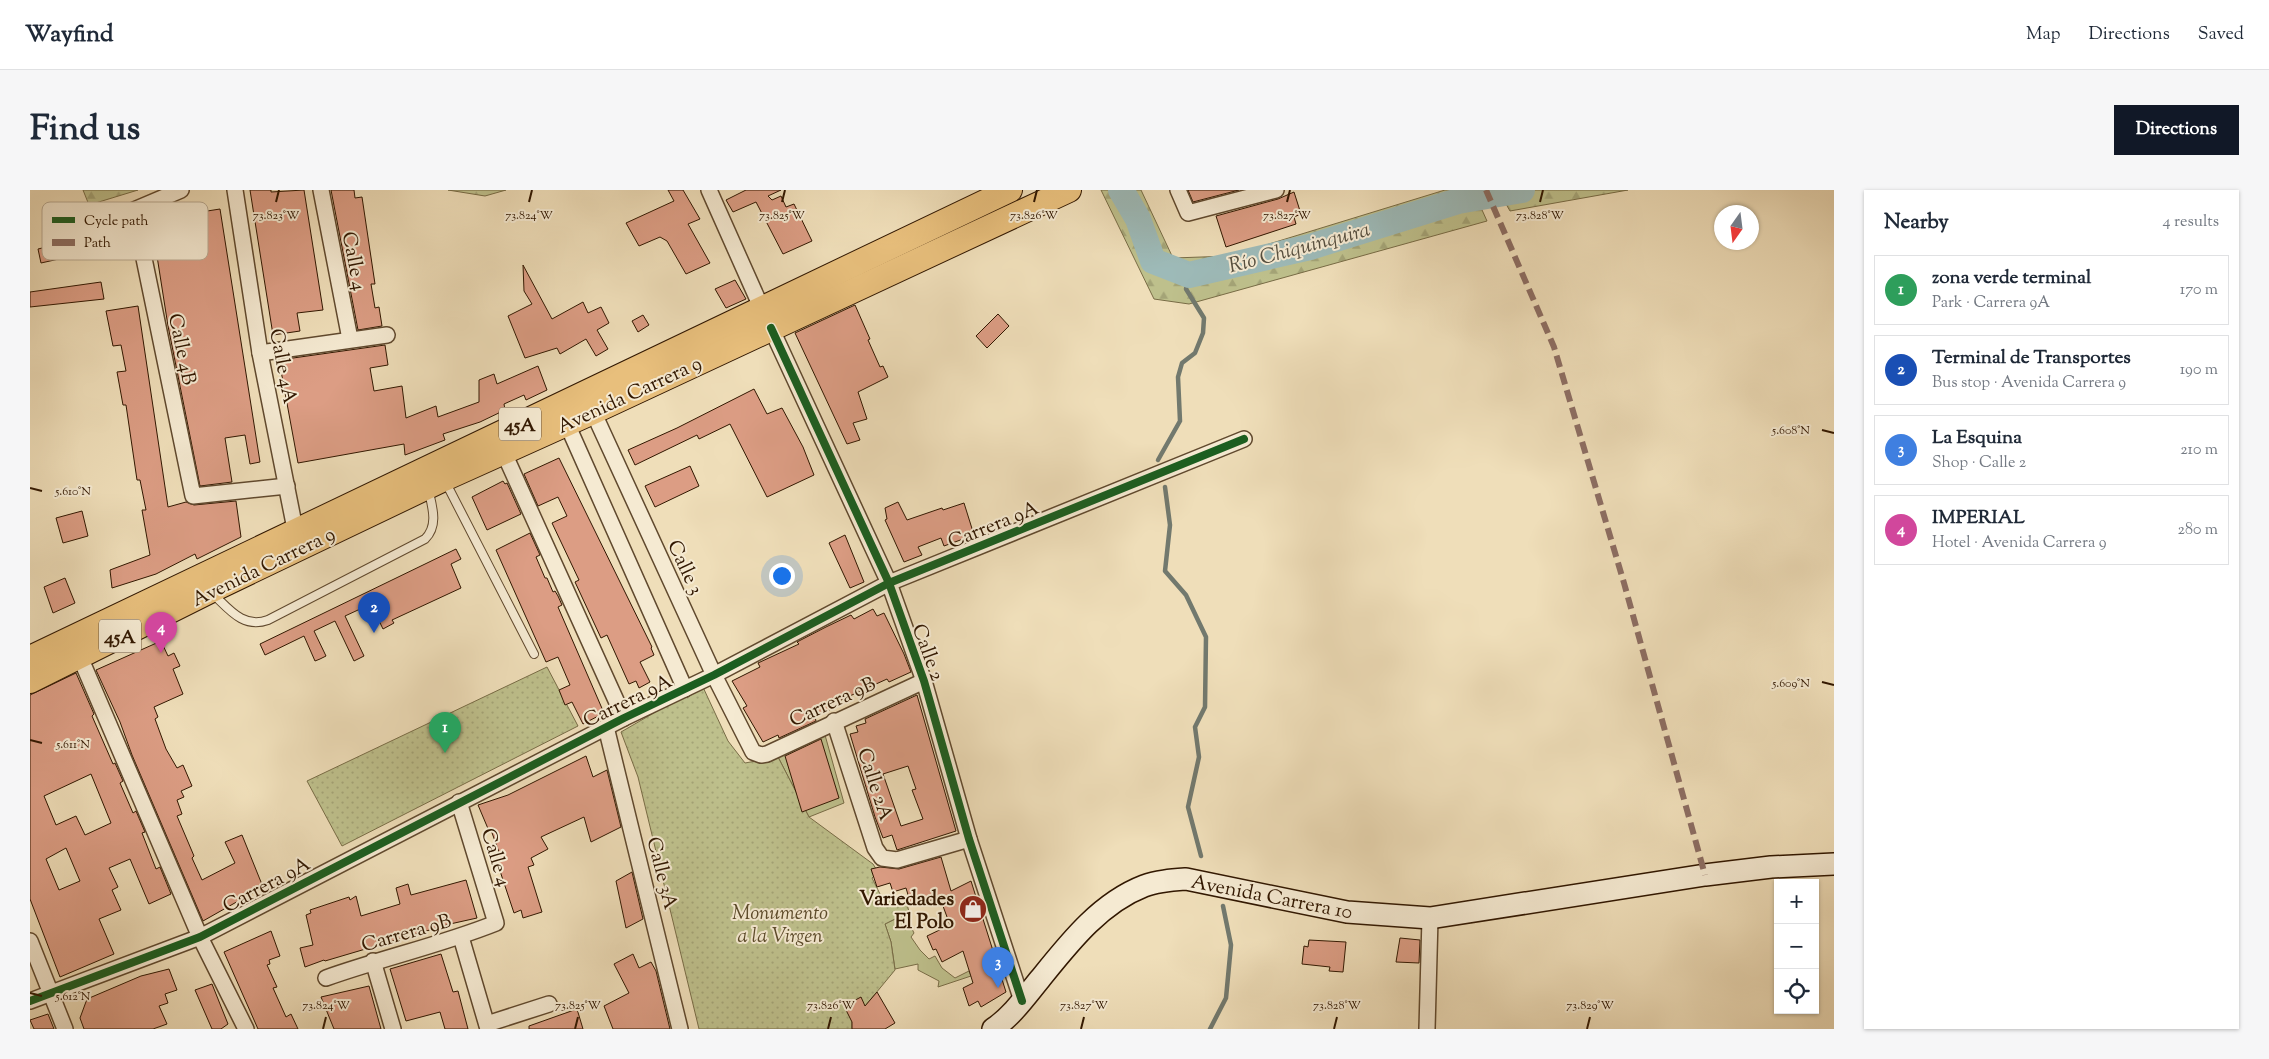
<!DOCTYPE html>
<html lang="en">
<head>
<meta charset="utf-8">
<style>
	body { margin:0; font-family:"Sorts Mill Goudy",serif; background:#f6f6f7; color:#1f2937 }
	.controls { position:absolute; right:15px; bottom:15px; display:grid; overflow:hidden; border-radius:0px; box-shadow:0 1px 4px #0004 }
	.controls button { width:45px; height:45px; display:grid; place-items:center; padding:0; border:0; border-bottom:1px solid #e0e1e3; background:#fff; color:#1f2937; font:25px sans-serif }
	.compass { position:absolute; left:1684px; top:15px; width:45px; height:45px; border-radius:50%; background:#fff; box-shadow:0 1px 4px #0004; rotate:194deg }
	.you { position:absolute; left:751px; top:385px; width:18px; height:18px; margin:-12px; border:4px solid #fff; border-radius:50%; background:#1a73e8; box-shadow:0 0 0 8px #1a73e833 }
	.badge { display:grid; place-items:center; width:32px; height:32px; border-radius:50%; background:#111827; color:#fff; font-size:16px; font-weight:700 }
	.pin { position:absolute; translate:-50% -41px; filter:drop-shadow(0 1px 2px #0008) }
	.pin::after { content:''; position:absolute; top:26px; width:18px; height:15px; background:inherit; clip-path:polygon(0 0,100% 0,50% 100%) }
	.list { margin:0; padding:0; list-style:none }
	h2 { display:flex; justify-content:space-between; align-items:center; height:65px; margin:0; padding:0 20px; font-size:21px }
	h2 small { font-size:16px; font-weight:400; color:#747a83 }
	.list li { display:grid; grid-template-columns:32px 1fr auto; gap:15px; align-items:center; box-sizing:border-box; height:70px; margin:0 10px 10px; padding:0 10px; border:1px solid #e0e1e3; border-radius:0px }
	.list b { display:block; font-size:19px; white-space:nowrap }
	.list p { margin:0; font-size:16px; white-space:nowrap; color:#747a83 }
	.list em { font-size:16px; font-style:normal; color:#747a83 }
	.icon { flex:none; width:28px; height:28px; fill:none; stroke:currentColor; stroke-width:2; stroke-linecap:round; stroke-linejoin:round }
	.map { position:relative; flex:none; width:1804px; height:839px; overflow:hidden; border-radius:0px }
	header { display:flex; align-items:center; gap:30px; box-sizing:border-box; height:70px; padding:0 25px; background:#fff; border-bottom:1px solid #e0e1e3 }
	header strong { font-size:24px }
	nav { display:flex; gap:28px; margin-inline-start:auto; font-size:18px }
	.intro { display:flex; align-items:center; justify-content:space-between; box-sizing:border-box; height:120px; padding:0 30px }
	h1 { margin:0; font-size:35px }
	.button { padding:12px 22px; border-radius:0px; background:#111827; color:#fff; font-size:18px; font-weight:700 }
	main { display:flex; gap:30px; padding:0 30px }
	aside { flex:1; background:#fff; border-radius:0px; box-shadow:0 1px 4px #0004 }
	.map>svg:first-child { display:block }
	.green { fill:#bec08c; stroke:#786c46 }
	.forest { fill:url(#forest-firs); stroke:#786c46 }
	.park { fill:url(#park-dots); stroke:#786c46 }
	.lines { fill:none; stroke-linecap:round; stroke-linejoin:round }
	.stream { stroke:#72796e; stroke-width:4.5 }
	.river { stroke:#9dbab8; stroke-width:26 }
	.building { fill:#dc9d84; stroke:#311700; fill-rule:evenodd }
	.service-casing { stroke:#60492e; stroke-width:10 }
	.minor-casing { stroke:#60492e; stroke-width:18 }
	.secondary-casing { stroke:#311700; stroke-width:24 }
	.primary-casing { stroke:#311700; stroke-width:26 }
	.service { stroke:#f5ead2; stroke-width:8 }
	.minor { stroke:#f5ead2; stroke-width:15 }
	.secondary { stroke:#f5ead2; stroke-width:21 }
	.primary { stroke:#e8bf7c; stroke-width:24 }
	.quiet { stroke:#8d6e63; stroke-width:6; stroke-dasharray:12 6; stroke-linecap:butt }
	.cycleway-casing { stroke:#f5ead2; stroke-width:11 }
	.cycleway { stroke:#1b5e20; stroke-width:8 }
	.ticks { fill:none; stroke:#311700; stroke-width:2 }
	.labels { text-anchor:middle; stroke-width:4; stroke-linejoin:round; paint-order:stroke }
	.shield { fill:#f5ead2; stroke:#6c563f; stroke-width:1 }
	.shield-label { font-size:19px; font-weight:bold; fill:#311700 }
	.street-label { font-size:20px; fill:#311700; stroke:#f5ead2 }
	.poi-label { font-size:20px; font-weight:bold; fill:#311700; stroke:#f5ead2; text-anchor:end }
	.park-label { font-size:20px; font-style:italic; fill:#5b4a2a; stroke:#f5ead2 }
	.water-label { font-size:21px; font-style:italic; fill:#575040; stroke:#f5ead2 }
	.key { fill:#f5ead2; stroke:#baab93; stroke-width:1 }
	.key-label { font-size:14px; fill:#311700 }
	.ticks-label { font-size:12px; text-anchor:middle; fill:#311700; stroke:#f5ead2; stroke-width:4; stroke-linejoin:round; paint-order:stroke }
</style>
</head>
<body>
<header>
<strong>Wayfind</strong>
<nav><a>Map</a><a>Directions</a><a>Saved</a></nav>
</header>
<div class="intro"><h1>Find us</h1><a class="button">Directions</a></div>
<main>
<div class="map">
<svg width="1804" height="839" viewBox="0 0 1804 839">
	<defs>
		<pattern id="forest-firs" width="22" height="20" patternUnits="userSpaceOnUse" patternTransform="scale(1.25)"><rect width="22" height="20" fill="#bec08c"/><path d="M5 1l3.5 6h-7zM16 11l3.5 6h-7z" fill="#a4a477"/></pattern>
		<pattern id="park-dots" width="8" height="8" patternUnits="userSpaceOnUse" patternTransform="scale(1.25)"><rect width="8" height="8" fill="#bec08c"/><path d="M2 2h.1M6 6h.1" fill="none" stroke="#a4a477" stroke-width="1.8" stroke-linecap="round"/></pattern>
	</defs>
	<rect width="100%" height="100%" fill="#efdeb9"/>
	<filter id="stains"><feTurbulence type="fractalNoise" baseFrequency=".004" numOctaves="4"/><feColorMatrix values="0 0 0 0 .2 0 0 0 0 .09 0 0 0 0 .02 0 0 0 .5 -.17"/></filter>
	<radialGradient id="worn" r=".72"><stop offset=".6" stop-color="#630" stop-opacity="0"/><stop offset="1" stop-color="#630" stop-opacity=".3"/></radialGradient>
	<g class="green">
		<path d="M795,545L814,613L779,627L748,567Z"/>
		<path d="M879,722V733L884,743L881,747L890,760L899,769L905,766L912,778L925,788L939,781L941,786L908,797L909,791L888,780V774L865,779L861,752L855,734Z"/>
	</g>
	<g class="forest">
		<path d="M53,0H108L59,15Z"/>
		<path d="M418,0H476L455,6Z"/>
		<path d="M1071,0H1111L1143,68L1200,66L1415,0H1443L1457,31L1159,114L1124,109Z"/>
		<path d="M1468,0H1598L1480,21Z"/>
	</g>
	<g class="park">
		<path d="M517,477L548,536L312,656L277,591Z"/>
		<path d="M672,495L698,551L715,573L748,567L779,627L843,674L848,682L842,688L851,706L862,704L866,712L876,710L879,722L855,734L861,752L865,780L822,832V839H669L608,587L591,542Z"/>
	</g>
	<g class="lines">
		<g class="stream">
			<path d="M1128,270L1150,231L1148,187L1152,173L1165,163L1173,143L1174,128L1156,99L1159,85"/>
			<path d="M1135,297L1140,335L1135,381L1156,405L1176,447L1175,517L1165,537L1169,567L1158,617L1171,666"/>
			<path d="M1180,839L1196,808L1201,755L1193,716"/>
		</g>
		<path class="river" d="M1091,0L1108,29L1123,71L1159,85L1280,57L1428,11L1492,0"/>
	</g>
	<g class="building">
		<path d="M220,0H241V2L274,0L293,120L267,123L270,141L243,145Z"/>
		<path d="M301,0H324L325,8L332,7L345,94H341L345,118L349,117L352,136L328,140Z"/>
		<path d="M638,0H653L670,29L658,34L680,73L656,84L637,51L630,47L609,56L596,33L644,11Z"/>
		<path d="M716,0H751L738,6L742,10L751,6L756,17L764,14L782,51L753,64L726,12L703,22L696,10Z"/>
		<path d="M1158,0H1209L1163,12Z"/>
		<path d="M1264,2L1271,24L1264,27L1266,34L1196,57L1186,26L1248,9Z"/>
		<path d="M93,16L100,64L79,67L78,58L11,73L8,59L62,46L59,25Z"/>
		<path d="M190,19L230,272L220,274L215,245L195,248L202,292L170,296L138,136L124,47L141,44L139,27Z"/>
		<path d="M493,75L522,129L553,112L558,123L571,117L579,133L567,140L578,159L566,166L556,149L530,164L527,158L495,168L478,126L502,114L494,101Z"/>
		<path d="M705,90L716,109L696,118L685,99Z"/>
		<path d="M71,92L74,109L0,117V102Z"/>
		<path d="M825,115L840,149L838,150L850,177L853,176L858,187L828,202L837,229L823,233L830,250L817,254L765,143Z"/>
		<path d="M108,116L138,317L156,312L164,315L206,311L211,347L167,369L165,364L126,384L82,398L80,380L120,365L112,320H116L110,290H107L96,215H93L87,182L96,181L91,155L83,156L76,121Z"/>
		<path d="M968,124L979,136L957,158L946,146Z"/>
		<path d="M613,125L619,135L608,142L602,131Z"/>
		<path d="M355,155L358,175L340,178L344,201L372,196L376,228L406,216L408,227L449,212V190L464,184L467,194L508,176L517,200L496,210L494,205L474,214L475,220L450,232L413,244L415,250L375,265L374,254L268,273L249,170Z"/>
		<path d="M724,199L737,224L752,218L773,257L784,285L737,307L700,234L669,249L667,245L605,275L598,260L647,238Z"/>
		<path d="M529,268L622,457L621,458L624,465L610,472L620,492L609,498L606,491L599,494L577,445L571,448L545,392L549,390L522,333L537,326L528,307L508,316L494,284Z"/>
		<path d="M660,276L669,296L625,317L615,296Z"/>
		<path d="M473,291L475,294L477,293L491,324L457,340L442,307Z"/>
		<path d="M868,312L877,330L912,318L913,320L934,313L944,345L914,356L911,348L888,357L892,365L874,372L855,330L857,329L855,318Z"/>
		<path d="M52,321L58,346L33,353L26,328Z"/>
		<path d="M500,343L510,365L506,367L515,388H517L523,402L525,401L528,406L532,415L528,417L574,523L553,534L542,512L535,515L529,500L540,495L528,467L516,472L466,360Z"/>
		<path d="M815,345L834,392L820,398L799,353Z"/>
		<path d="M426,359L431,369L421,374L431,398L362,430L364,433L353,439L341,414L315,426L334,466L324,471L305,431L284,441L296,466L290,469L285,471L274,446L235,465L230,454Z"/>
		<path d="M35,388L45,413L23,423L14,397Z"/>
		<path d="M843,419L847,426L854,423L874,464L881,482L859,492L857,489L822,505L809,511L811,514L785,527L786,531L749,548L748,545L733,552L713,518L717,516L702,491L730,477L728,473L769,454L767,452L796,437L821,425L824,429Z"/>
		<path d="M131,451L138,466L144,463L150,476L143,479L153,504L124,517L128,527L125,529L136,559L147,578L153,575L162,596L151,601L154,607L147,610L152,624L147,626L164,666L162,668L172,690L205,673L195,652L212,645L233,697L173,731L102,565L90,532L66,480Z"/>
		<path d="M46,483L64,524L62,526L83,574L85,573L93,591L90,593L103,623L106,621L115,642L112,643L126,679L130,677L141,704L119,714L100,669L79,678L88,697L82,700L91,720L69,729L84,764L30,787L0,709V505ZM61,584L81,633L55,645L46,626L26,635L14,606ZM36,658L50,691L29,700L16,669Z"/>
		<path d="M887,505L926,641L867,660L862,645L853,648L845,627L820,544L828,542L826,536L836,533L835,529ZM878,576L886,599L882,600L893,629L871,636L853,584Z"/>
		<path d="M791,549L809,608L772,622L755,566Z"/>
		<path d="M556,566L563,587L577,580L591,637L561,652L554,627L511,647L518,659L501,668L504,675L498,677L512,722L493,728L491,720L484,723L465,666L470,665L461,640L459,641L448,615L478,605Z"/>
		<path d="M911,667L921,701L941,691L976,802L951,817L948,811L939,816L933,798L943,793L933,761L912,772L906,759L903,760L897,746L920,735L910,708L881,715L876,698L863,702L860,693L847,697L841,679L850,677L869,679Z"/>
		<path d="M602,682L613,729L596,738L586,691Z"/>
		<path d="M436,690L447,728L420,734L295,771L294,770L275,777L270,758L283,755L276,725L281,723L280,720L319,707L320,710L326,706L331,726L370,714L366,698L378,694L381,705Z"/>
		<path d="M241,741L250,766L239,770L240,774L237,775L247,797L243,798L256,827L261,824L268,839H228L194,762Z"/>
		<path d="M1370,748L1390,750L1389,773L1366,772Z"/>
		<path d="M1279,750L1316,752L1313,782L1299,781L1300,777L1272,774L1274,756L1278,757Z"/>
		<path d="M411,764L423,802L428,801L438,839H415L410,822L376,831L360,779Z"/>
		<path d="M603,764L609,778L621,772L626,781L640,839H583L574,816L599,803L584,774Z"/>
		<path d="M139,779L147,800L135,804L138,813L129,816L137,834L123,839H54L50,828L57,809L111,786Z"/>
		<path d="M182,794L198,834L191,839H182L165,800Z"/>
		<path d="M339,796L351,839H304L291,807Z"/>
		<path d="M847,802L865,833L855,839H822V832L814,816L831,807L835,816Z"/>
		<path d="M547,819L553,839H499V836Z"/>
		<path d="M18,824L24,839H4L0,830Z"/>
	</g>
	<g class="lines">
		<defs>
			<g id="service">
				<path d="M415,291L504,464"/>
				<path d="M182,403C199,419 213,439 238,430L395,349C409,335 402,316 398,298"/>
			</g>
			<g id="minor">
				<path d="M151,0L104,20L163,306L257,296"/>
				<path d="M205,0L230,163L267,349"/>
				<path d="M291,0L320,149"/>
				<path d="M679,0L732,119"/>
				<path d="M1148,0L1158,23L1246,0"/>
				<path d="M741,138L859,393L894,491L939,649L992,811"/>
				<path d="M230,163L357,145"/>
				<path d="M560,215L684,485L723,562L731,565L737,564L894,491"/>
				<path d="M537,234L655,499"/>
				<path d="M474,263L594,528"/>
				<path d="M50,467L170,747L216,839"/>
				<path d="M804,531L845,658L852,668L867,670L939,649"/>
				<path d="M576,537L650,839"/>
				<path d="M431,747L458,839"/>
				<path d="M0,751L35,839"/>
				<path d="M343,771L363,839"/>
				<path d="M296,788C352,768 411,755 466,733L429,612"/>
				<path d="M0,811L170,747L594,528L684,485L859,393L1214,249"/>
				<path d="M457,834L519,814"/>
				<path d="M1397,839L1400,728"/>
			</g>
			<path id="secondary" d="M963,839C982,826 996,806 1010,789C1039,753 1070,713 1114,696C1127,691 1142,690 1156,689L1317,722L1400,728L1675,685L1741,677L1804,674"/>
			<g id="primary">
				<path d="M0,468L980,0"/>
				<path d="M0,491L180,401L414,289L563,222L1039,0"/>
			</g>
		</defs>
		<use href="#service" class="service-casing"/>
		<use href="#minor" class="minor-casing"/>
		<use href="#secondary" class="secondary-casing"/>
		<use href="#primary" class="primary-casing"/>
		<use href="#service" class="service"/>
		<use href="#minor" class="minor"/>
		<use href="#secondary" class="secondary"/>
		<use href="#primary" class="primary"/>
		<path class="quiet" d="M1456,0L1524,157L1594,393L1675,685"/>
		<defs>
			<g id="cycleway">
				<path d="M741,138L859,393L894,491L939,649L992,811"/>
				<path d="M0,811L170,747L594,528L684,485L859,393L1214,249"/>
			</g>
		</defs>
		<use href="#cycleway" class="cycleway-casing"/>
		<use href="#cycleway" class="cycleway"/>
	</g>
	<path class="ticks" d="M246,12L249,0M499,12L502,0M752,12L755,0M1004,12L1007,0M1257,12L1260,0M1510,12L1513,0M1792,240L1804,243M0,298L12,301M1792,492L1804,495M0,550L12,553M0,803L12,806M293,839L296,827M545,839L548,827M798,839L801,827M1051,839L1054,827M1304,839L1307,827M1557,839L1560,827"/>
	<defs>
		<symbol id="shop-disc" viewBox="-11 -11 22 22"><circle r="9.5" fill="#8f2418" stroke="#f5ead2"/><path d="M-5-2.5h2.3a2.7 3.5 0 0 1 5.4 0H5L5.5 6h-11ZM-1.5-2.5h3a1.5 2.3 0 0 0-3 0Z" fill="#fff"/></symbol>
	</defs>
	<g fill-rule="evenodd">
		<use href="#shop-disc" x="927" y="703" width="32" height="32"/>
	</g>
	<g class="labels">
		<g class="shield">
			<rect x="469" y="217.5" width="42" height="33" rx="4"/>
			<rect x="69" y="429.5" width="42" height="33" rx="4"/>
		</g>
		<g class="shield-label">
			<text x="490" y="241">45A</text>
			<text x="90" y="453">45A</text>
		</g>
		<g class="street-label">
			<text transform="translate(325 71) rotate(79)" y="7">Calle 4</text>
			<text transform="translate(153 159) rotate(78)" y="7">Calle 4B</text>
			<text transform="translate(254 176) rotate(79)" y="7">Calle 4A</text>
			<text transform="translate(599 204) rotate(-25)" y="7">Avenida Carrera 9</text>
			<text transform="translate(963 334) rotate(-22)" y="7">Carrera 9A</text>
			<text transform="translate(233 376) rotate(-26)" y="7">Avenida Carrera 9</text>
			<text transform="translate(656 377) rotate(65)" y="7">Calle 3</text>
			<text transform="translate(899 462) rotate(70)" y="7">Calle 2</text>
			<text transform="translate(597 510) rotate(-26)" y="7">Carrera 9A</text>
			<text transform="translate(802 511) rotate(-25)" y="7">Carrera 9B</text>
			<text transform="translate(846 594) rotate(72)" y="7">Calle 2A</text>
			<text transform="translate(467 667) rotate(73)" y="7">Calle 4</text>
			<text transform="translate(633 683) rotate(76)" y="7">Calle 3A</text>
			<text transform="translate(236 694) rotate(-28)" y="7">Carrera 9A</text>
			<text transform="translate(1242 706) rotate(11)" y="7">Avenida Carrera 10</text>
			<text transform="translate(376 742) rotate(-16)" y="7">Carrera 9B</text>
		</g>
		<g class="poi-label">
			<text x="924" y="715">Variedades<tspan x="924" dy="23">El Polo</tspan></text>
		</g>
		<g class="park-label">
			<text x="750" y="729">Monumento<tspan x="750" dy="23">a la Virgen</tspan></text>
		</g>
		<g class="water-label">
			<text transform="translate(1269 57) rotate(-15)" y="7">Río Chiquinquira</text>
		</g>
	</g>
	<rect x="12" y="12" width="166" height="58" rx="8" class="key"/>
	<rect x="22" y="27" width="23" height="6" fill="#1b5e20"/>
	<rect x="22" y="49" width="23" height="7" fill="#8d6e63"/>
	<g class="key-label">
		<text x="54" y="35">Cycle path</text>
		<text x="54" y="57">Path</text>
	</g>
	<g class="ticks-label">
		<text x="246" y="29">73.823°W</text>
		<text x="499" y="29">73.824°W</text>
		<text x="752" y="29">73.825°W</text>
		<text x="1004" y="29">73.826°W</text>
		<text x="1257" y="29">73.827°W</text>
		<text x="1510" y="29">73.828°W</text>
		<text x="1761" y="244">5.608°N</text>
		<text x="43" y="305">5.610°N</text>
		<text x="1761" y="497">5.609°N</text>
		<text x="43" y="558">5.611°N</text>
		<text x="43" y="810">5.612°N</text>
		<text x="296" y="819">73.824°W</text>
		<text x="548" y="819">73.825°W</text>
		<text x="801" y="819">73.826°W</text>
		<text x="1054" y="819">73.827°W</text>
		<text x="1307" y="819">73.828°W</text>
		<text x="1560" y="819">73.829°W</text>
	</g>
	<rect width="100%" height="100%" filter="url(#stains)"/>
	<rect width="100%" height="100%" fill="url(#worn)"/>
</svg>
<div class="controls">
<button>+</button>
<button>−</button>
<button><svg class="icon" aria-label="locate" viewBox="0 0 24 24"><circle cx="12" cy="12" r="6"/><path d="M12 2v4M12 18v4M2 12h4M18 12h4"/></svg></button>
</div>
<svg class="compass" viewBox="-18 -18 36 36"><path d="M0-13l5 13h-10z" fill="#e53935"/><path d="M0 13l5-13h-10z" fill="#747a83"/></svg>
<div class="you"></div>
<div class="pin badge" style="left:415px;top:563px;background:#2e9e5b">1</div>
<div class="pin badge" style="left:344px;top:443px;background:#1a4fb4">2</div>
<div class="pin badge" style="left:968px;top:798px;background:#3f7fe0">3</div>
<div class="pin badge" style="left:131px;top:463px;background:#d1479c">4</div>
</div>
<aside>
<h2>Nearby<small>4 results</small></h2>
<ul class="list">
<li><span class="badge" style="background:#2e9e5b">1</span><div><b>zona verde terminal</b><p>Park · Carrera 9A</p></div><em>170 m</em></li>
<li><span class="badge" style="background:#1a4fb4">2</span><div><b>Terminal de Transportes</b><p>Bus stop · Avenida Carrera 9</p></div><em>190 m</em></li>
<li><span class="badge" style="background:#3f7fe0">3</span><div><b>La Esquina</b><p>Shop · Calle 2</p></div><em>210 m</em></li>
<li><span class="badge" style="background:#d1479c">4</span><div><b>IMPERIAL</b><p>Hotel · Avenida Carrera 9</p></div><em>280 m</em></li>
</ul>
</aside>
</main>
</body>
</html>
